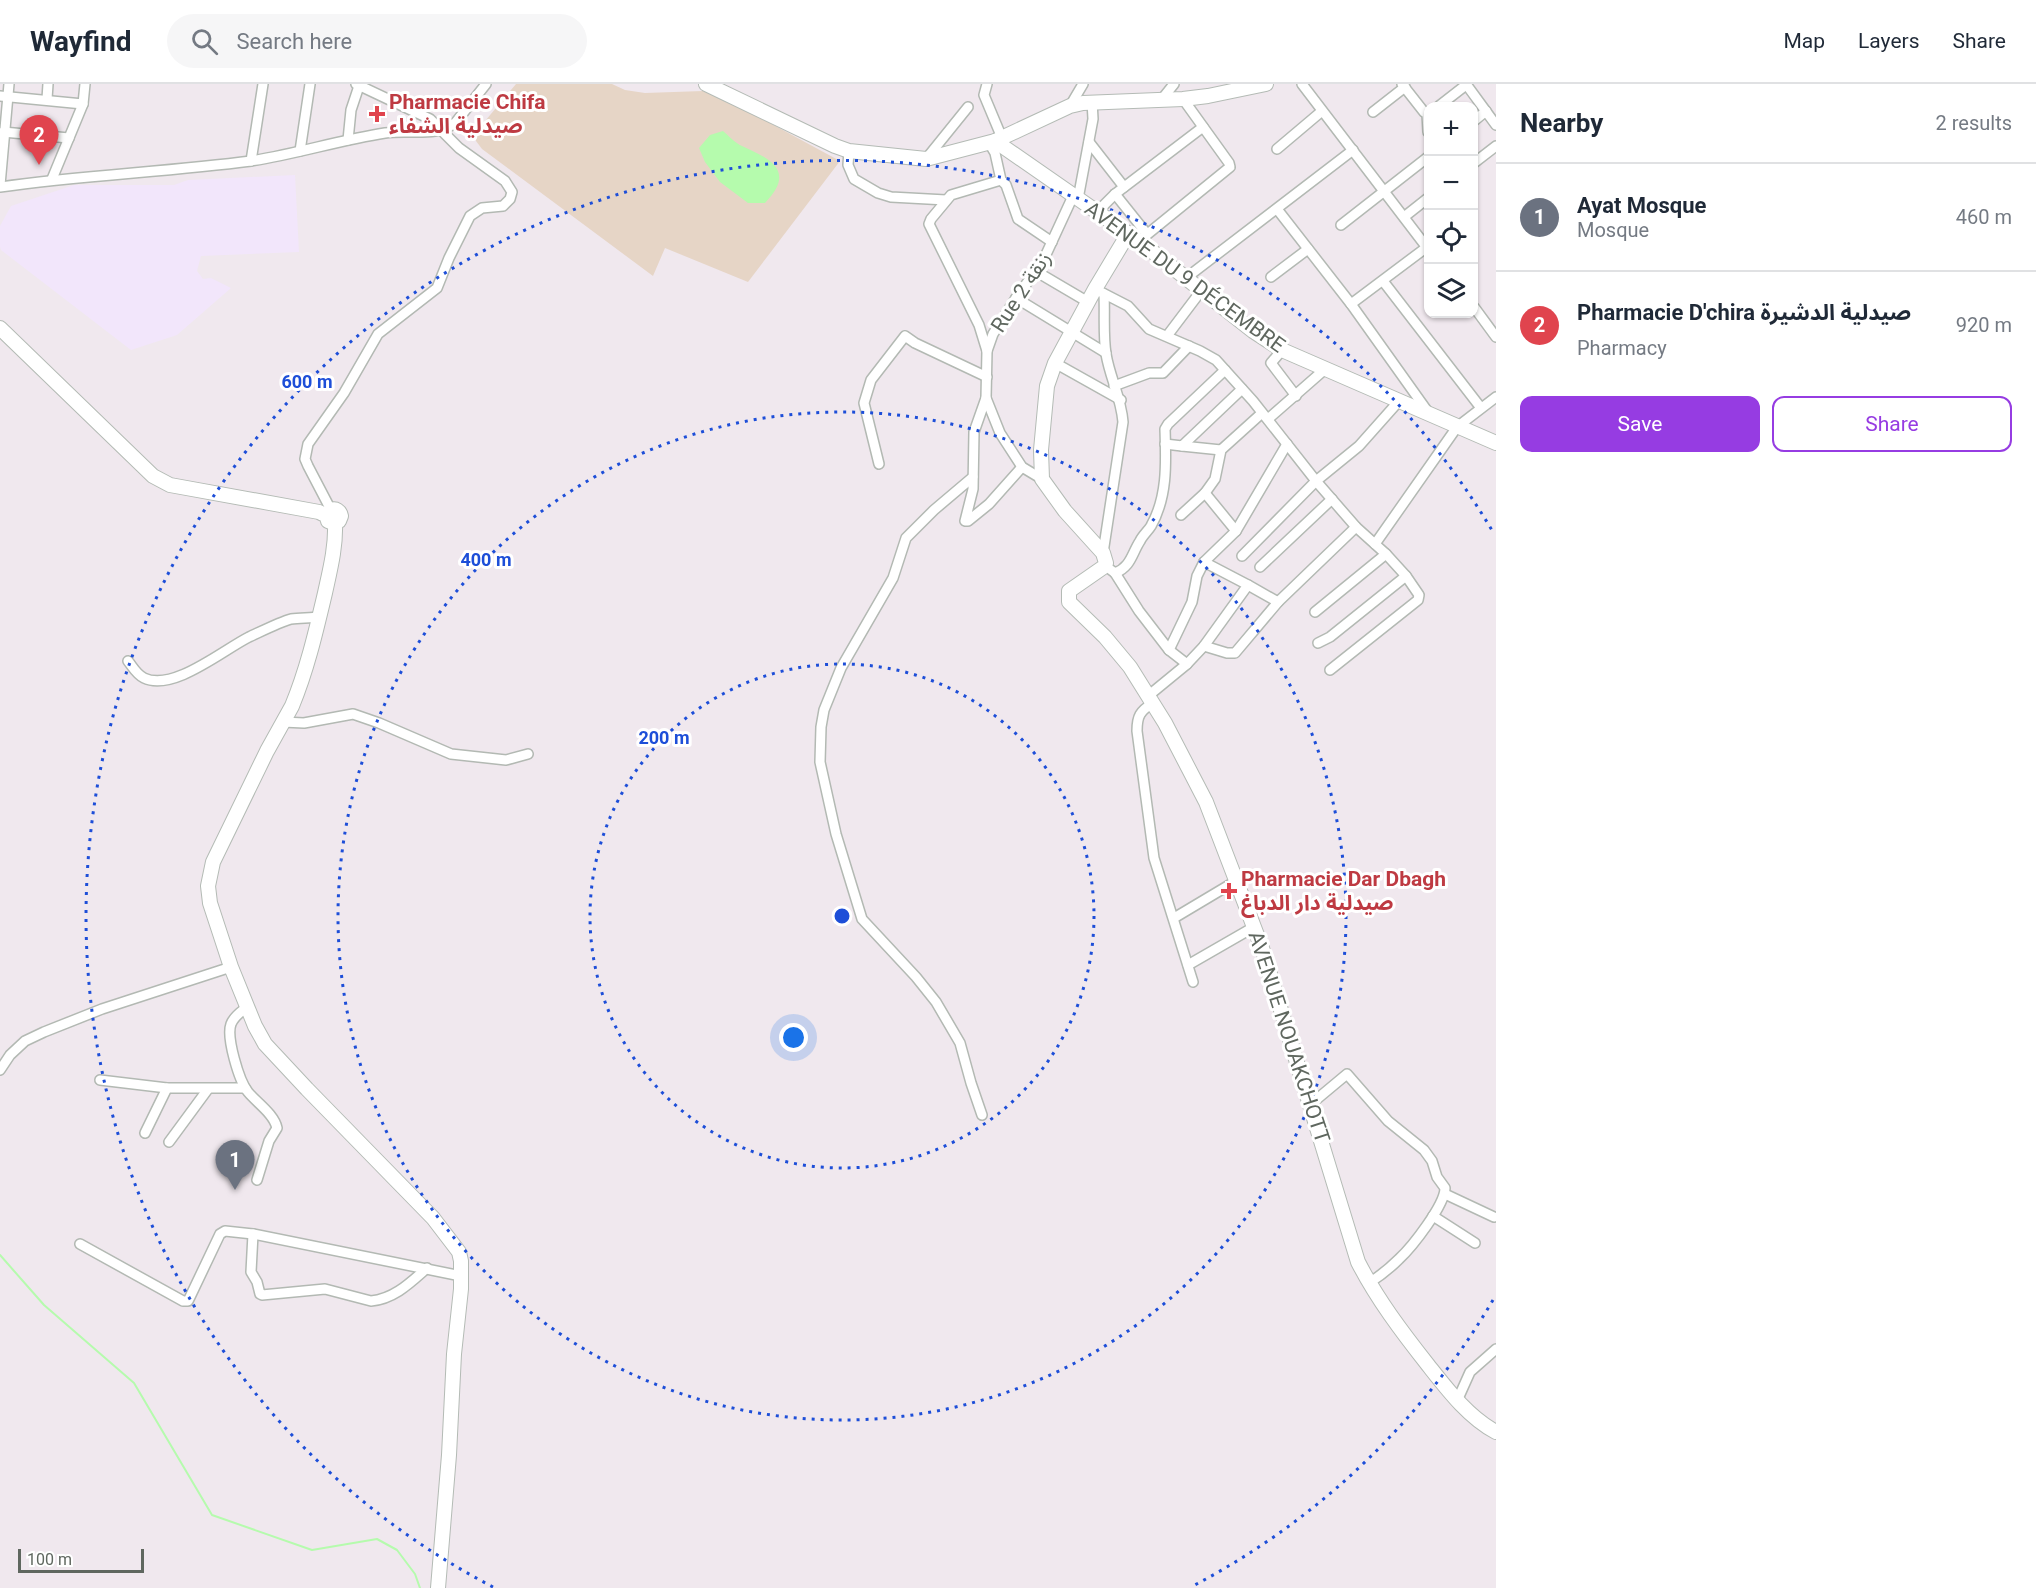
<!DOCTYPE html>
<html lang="en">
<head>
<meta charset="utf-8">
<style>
	body { margin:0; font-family:Roboto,"Noto Sans Arabic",sans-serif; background:#f6f6f7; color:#1f2937 }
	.controls { position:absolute; right:18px; top:18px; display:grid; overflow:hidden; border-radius:12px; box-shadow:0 2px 4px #0004 }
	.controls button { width:54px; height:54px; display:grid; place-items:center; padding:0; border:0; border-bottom:2px solid #e0e1e3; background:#fff; color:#1f2937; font:30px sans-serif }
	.scale { position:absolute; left:18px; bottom:15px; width:126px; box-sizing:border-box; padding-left:6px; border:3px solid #5f675f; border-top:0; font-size:16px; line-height:21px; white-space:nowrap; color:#5f675f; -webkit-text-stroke:4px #fff; paint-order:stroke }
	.you { position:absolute; left:794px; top:954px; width:21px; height:21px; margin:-15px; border:4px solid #fff; border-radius:50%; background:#1a73e8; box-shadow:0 0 0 9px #1a73e833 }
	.badge { display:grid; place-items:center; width:39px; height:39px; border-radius:50%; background:#963ce2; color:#fff; font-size:20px; font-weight:700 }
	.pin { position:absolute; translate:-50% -50px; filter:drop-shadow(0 2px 3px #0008) }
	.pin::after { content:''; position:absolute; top:32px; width:21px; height:18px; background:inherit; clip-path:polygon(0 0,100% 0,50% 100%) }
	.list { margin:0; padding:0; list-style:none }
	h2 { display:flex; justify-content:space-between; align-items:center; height:78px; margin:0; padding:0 24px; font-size:26px }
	h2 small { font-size:20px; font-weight:400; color:#747a83 }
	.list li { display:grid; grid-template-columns:39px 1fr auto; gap:18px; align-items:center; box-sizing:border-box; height:108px; padding:0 24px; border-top:2px solid #e0e1e3 }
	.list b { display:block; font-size:22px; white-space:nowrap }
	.list p { margin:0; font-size:20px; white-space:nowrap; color:#747a83 }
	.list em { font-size:20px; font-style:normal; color:#747a83 }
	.actions { display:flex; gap:12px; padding:18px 24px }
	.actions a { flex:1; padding:14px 0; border:2px solid #963ce2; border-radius:12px; text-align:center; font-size:21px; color:#963ce2 }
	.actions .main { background:#963ce2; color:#fff }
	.icon { flex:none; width:33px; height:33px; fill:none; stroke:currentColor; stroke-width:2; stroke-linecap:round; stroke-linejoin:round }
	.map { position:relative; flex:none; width:1496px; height:1504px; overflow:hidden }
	header { display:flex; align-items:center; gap:36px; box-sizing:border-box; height:84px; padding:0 30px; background:#fff; border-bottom:2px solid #e0e1e3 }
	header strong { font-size:28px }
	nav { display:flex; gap:33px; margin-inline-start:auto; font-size:21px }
	.search { width:420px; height:54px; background:#f6f6f7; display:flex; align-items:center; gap:15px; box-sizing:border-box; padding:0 21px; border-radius:33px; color:#747a83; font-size:22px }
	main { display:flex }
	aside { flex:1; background:#fff }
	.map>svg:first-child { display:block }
	.medical { fill:#f2e6fb }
	.green { fill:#e6d5c6 }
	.water { fill:#b5fbad }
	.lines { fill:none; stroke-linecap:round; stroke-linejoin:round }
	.stream { stroke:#b5fbad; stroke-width:2 }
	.street-casing { stroke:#b3b9b3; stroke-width:12 }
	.secondary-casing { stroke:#b4bbb5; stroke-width:16 }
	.street { stroke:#fff; stroke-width:9 }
	.secondary { stroke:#fff; stroke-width:14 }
	.ring { fill:none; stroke:#1d4ed8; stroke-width:3; stroke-dasharray:3 6 }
	.health-dot { fill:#e0444e; stroke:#fff; stroke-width:2 }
	.labels { text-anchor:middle; stroke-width:6; stroke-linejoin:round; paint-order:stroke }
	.health-label { font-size:21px; font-weight:bold; fill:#be3a42; stroke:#fff; text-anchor:start }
	.street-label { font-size:21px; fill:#5f675f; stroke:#fff }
	.centre { fill:#1d4ed8; stroke:#fff; stroke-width:3 }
	.ring-label { font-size:18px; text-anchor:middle; font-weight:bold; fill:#1d4ed8; stroke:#fff; stroke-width:6; stroke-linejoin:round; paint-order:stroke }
</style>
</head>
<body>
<header>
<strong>Wayfind</strong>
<div class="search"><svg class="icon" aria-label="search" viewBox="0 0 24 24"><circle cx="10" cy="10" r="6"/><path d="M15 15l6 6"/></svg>Search here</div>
<nav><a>Map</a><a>Layers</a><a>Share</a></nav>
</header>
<main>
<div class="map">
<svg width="1496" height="1504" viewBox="0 0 1496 1504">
	<rect width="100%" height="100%" fill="#f0e8ee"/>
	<path class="medical" d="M295,91L299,168L201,172L197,187L203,195L211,194L231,204L177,251L131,266L1,166L0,163V142L11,122L74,101H174L188,96Z"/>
	<path class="green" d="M516,0H612L625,6L645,9L703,7L768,38L840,77L748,198L665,164L653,192L482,65L476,57L475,49Z"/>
	<path class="water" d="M723,47C729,52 735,59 742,62C771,75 796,87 765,119H748L720,98L705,78L699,64L710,51Z"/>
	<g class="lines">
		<path class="stream" d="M0,1171L44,1221L134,1299L212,1431L312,1466L377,1455L397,1466L415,1490L420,1504"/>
		<defs>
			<g id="street">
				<path d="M987,0L984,11L1002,54"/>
				<path d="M1302,0L1428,165"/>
				<path d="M1402,0L1424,28L1428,30"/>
				<path d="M1466,0L1496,41"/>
				<path d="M0,12L83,20"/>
				<path d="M47,15L48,0"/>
				<path d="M1162,15L1174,0"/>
				<path d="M1070,22L1083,0"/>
				<path d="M1439,22L1466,1"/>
				<path d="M1373,28L1405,3"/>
				<path d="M1427,30L1428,48"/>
				<path d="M1474,37L1486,27"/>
				<path d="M3,48L69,54"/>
				<path d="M348,56L351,26L359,2"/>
				<path d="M1089,58L1124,103"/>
				<path d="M989,59L995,69L1001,96L1006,101L1018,135L1052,158"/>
				<path d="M1277,65L1322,27"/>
				<path d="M300,67L310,0"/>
				<path d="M849,67L848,81L854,95L878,109L891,113L946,116"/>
				<path d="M926,75L968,23"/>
				<path d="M251,77L263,0"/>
				<path d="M1474,79L1496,62"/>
				<path d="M52,95L83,20L85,0"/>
				<path d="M0,101L9,0"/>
				<path d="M0,103C83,91 167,88 251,77C296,70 340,56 385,49C408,45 438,54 456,38L486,0"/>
				<path d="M1115,110L1147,150"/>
				<path d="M1078,115L1093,35L1092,17"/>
				<path d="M1277,125L1351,220L1428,328"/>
				<path d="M1097,128L1115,110L1203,43"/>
				<path d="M1404,133L1428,114"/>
				<path d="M1341,141L1428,73"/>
				<path d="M1139,157L1230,83L1229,79L1183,15"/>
				<path d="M1037,188L1088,218"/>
				<path d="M1271,193L1308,165"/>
				<path d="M1186,194L1353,66"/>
				<path d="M1383,197L1481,324"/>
				<path d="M1095,205L1128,222L1149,245L1200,267L1216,276L1253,317L1316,397L1356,443L1386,470L1315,528"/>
				<path d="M1016,214L1106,269"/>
				<path d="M1351,220L1427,163"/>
				<path d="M1474,223L1496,253"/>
				<path d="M1167,252L1201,207"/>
				<path d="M1282,266L1271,279L1296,312"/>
				<path d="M987,267L979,241L929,140L931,135L951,111L1001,96"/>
				<path d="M1055,279L1121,316"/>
				<path d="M1114,302L1149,289H1163L1189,262"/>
				<path d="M986,314L974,348L973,405L965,437H968L989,420L1022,383"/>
				<path d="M1268,335L1324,286"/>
				<path d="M1165,360L1182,362L1242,305"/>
				<path d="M1182,362L1221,366"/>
				<path d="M879,380L864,319L871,296L905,252L915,259L987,293"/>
				<path d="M973,393L934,426L906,454L893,494L841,584L824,626L821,643L820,678L836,750L862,835L916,893L936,918L960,959L971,999L982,1031"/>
				<path d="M1042,395L1022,383L1000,349L986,314L987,267L993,250L1016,214L1043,177L1073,112"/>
				<path d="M1205,409L1236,447"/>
				<path d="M331,426L308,382L305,375L308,360L344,309L378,250L437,204L449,174L470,132L482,124L503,122L510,115L512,108L505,97L459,64L430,35L356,0"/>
				<path d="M1181,431L1205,409L1215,395L1221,366L1262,329"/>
				<path d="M1375,460L1457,343L1496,313"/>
				<path d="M1103,469L1123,338C1121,313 1110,294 1106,270C1103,251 1105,229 1104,210"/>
				<path d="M1242,472L1316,397L1359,362L1399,317"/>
				<path d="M1260,483L1332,415"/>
				<path d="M1111,486L1115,489C1131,483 1132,469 1140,457C1143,451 1148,447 1151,442C1168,412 1166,377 1165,345L1168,340L1225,286"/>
				<path d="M1115,489L1139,527L1169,566L1192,518L1197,492L1204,478L1236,447L1287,360"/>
				<path d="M1248,501L1278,518"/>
				<path d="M1318,559L1330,553L1406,492L1386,470"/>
				<path d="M1204,562L1227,569H1235L1278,518L1356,443"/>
				<path d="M1169,566L1187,580"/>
				<path d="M128,577C133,583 136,590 144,594C173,608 223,566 249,553C260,548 280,538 291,535C300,534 310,534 319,533"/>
				<path d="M1330,586L1418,516L1419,511L1406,492"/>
				<path d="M1148,612L1187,580L1204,562L1248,501L1204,478"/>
				<path d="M1153,619C1140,627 1137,632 1137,647L1154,774L1193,898"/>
				<path d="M283,638L304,639L353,630L379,639L451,670L506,676L528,670"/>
				<path d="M1174,834L1236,797"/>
				<path d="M1188,881L1254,843"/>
				<path d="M247,923C241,928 234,932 231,940C226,953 239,997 248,1008C257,1019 274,1030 277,1044L269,1057L257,1096"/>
				<path d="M0,986L10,971L25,957L44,948L102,925L231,883"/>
				<path d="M100,996L167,1004H245"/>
				<path d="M1311,1020L1347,990L1388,1037L1424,1066L1432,1077L1437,1093L1445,1104C1445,1121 1412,1163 1399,1175C1390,1184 1380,1192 1369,1199"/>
				<path d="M145,1049L167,1004"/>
				<path d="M169,1058L208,1005"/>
				<path d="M1445,1110L1494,1133"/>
				<path d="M1433,1132L1475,1159"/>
				<path d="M253,1150L251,1188L257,1198L260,1210L262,1211L325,1205L371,1217C394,1215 410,1199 427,1184"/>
				<path d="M80,1160L183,1217H188L190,1213L220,1150L225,1147L253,1150L461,1192"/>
				<path d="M1457,1317L1470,1288L1496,1265"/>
			</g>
			<g id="secondary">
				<path d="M706,0L835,62L849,67L926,75L995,57L1070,22L1083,19L1183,15L1208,12L1266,0"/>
				<path d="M995,57L1139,157L1253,247L1282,266L1496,359"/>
				<path d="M1128,150L1095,205L1055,279L1047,302L1041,366L1042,395L1065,427L1103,469L1106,479L1105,482L1069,507V518L1105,553L1130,583L1165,639L1206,718L1262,864L1358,1178C1377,1215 1402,1248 1428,1281C1447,1305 1468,1333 1496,1348"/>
				<path d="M0,244L153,392L170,401L319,428L327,432L328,437L333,439L339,437L341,432C340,427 336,424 331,426L327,432"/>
				<path d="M335,439C336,463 330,486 325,509C316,547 307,586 292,622L267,667L213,778L208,802L210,819L231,883L255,942L265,960L307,1005L433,1134L459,1168L461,1177V1205L454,1270L449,1371L438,1504"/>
			</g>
		</defs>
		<use href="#street" class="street-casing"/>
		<use href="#secondary" class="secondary-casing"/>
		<use href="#street" class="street"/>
		<use href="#secondary" class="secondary"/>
	</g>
	<g class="ring">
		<circle cx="842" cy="832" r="252"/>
		<circle cx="842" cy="832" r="504"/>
		<path d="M1493 1216A756 756 0 0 1 1191 1503M493 1503A756 756 0 1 1 1493 448"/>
	</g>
	<g class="health-dot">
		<path d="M374 21h6v6h6v6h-6v6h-6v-6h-6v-6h6z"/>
		<path d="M1226 798h6v6h6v6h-6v6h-6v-6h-6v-6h6z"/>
	</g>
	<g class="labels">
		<g class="health-label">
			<text x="389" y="25">Pharmacie Chifa<tspan x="389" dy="24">صيدلية الشفاء</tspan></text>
			<text x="1241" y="802">Pharmacie Dar Dbagh<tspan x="1241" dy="24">صيدلية دار الدباغ</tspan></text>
		</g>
		<g class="street-label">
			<text transform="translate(1185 193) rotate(36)" y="7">AVENUE DU 9 DÉCEMBRE</text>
			<text transform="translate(1021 208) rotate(-57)" y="7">Rue 2 زنقة</text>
			<text transform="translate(1289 953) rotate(72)" y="7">AVENUE NOUAKCHOTT</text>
		</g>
	</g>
	<circle cx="842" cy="832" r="9" class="centre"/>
	<g class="ring-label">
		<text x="307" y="304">600 m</text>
		<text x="486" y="482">400 m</text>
		<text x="664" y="660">200 m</text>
	</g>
</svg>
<div class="controls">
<button>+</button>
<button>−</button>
<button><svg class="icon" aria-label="locate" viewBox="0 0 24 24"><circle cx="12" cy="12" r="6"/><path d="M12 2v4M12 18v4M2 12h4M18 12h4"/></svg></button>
<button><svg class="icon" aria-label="layers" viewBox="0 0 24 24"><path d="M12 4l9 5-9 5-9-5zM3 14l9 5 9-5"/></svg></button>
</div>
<div class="scale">100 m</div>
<div class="you"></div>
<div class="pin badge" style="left:235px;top:1106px;background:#6b7280">1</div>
<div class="pin badge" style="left:39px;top:81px;background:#e0444e">2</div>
</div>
<aside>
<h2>Nearby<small>2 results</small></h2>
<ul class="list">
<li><span class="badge" style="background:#6b7280">1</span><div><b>Ayat Mosque</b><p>Mosque</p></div><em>460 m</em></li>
<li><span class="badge" style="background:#e0444e">2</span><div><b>Pharmacie D'chira صيدلية الدشيرة</b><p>Pharmacy</p></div><em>920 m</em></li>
</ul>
<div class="actions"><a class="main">Save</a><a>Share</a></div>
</aside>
</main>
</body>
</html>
